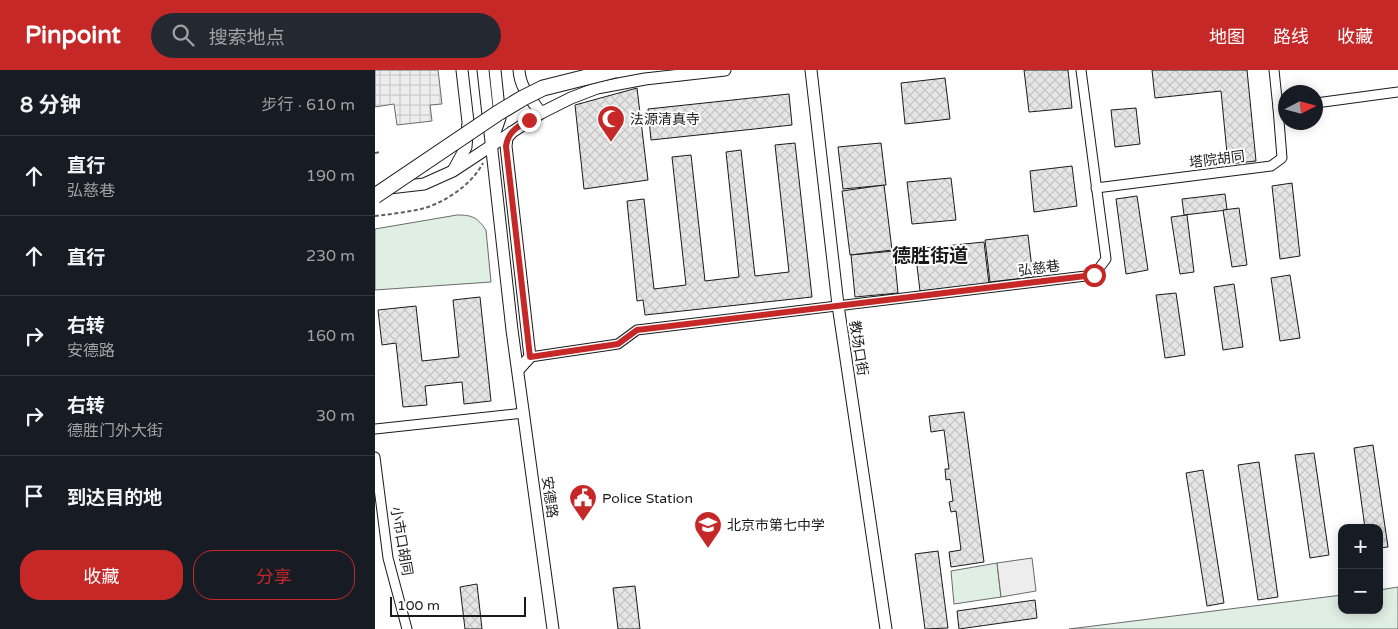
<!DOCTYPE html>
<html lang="zh">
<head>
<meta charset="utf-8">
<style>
	body { margin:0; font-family:"Varela Round","Noto Sans SC",sans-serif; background:#242831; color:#f1f3f6 }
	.controls { position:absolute; right:15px; bottom:15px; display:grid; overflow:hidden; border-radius:10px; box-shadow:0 2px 12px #0003 }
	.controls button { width:45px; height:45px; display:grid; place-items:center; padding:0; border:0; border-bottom:1px solid #363941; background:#171b24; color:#f1f3f6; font:25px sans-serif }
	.compass { position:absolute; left:903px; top:15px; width:45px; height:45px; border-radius:50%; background:#171b24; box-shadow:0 2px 12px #0003; rotate:84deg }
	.scale { position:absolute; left:15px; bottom:12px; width:136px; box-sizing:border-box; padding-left:5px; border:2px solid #1a1a1a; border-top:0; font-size:14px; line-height:18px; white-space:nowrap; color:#1a1a1a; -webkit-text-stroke:4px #fff; paint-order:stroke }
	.stop { position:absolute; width:15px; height:15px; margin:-11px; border:4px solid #c62828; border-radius:50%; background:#fff }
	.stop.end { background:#c62828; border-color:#fff; box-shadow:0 1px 5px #0008 }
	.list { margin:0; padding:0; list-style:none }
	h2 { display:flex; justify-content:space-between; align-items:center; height:65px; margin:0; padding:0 20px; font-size:21px }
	h2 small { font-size:16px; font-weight:400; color:#9ea1a6 }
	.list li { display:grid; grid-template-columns:32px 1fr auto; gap:15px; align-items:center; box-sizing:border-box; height:80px; padding:0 20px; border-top:1px solid #363941 }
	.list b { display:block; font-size:19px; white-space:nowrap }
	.list p { margin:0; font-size:16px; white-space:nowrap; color:#9ea1a6 }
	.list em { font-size:16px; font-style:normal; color:#9ea1a6 }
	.actions { display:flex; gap:10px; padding:15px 20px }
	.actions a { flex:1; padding:11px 0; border:1px solid #c62828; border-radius:20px; text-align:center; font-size:18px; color:#c62828 }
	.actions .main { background:#c62828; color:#fff }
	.icon { flex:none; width:28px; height:28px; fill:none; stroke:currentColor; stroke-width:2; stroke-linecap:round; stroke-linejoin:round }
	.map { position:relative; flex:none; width:1023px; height:559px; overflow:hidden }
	header { display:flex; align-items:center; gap:30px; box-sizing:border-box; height:70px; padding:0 25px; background:#c62828; color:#fff }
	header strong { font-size:24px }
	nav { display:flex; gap:28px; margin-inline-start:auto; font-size:18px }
	.search { width:350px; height:45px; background:#242831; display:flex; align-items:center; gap:12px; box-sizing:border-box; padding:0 18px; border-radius:28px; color:#9ea1a6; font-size:19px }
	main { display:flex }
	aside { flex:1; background:#171b24 }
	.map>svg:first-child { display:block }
	.green { fill:#e0efe3; stroke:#6a6a6a }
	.parking { fill:#ededed; stroke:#6a6a6a }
	.plaza { fill:url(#plaza-grid); stroke:#6a6a6a }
	.building { fill:url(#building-cross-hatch); stroke:#1a1a1a }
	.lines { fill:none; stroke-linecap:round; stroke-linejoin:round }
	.street-casing { stroke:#1a1a1a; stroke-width:11 }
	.secondary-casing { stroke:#1a1a1a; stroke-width:13 }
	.path { stroke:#5f5f5f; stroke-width:2; stroke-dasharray:4 2.5; stroke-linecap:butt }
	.street { stroke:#fff; stroke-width:9 }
	.secondary { stroke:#fff; stroke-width:11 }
	.highway-bridge-casing { stroke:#1a1a1a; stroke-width:17; stroke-linecap:butt }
	.highway-bridge { stroke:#fff; stroke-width:15 }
	.route { stroke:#c62828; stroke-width:6 }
	.labels { text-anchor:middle; stroke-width:4; stroke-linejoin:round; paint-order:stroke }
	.poi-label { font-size:14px; fill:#1a1a1a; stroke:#fff; text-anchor:start }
	.street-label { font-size:14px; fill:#1a1a1a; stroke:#fff }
	.district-label { font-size:19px; font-weight:bold; fill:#1a1a1a; stroke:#fff }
</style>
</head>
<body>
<header>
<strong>Pinpoint</strong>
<div class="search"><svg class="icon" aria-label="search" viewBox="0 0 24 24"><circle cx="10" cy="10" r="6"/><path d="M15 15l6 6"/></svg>搜索地点</div>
<nav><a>地图</a><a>路线</a><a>收藏</a></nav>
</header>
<main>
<aside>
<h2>8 分钟<small>步行 · 610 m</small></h2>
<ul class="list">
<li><svg class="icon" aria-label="ahead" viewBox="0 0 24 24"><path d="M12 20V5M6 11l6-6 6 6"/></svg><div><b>直行</b><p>弘慈巷</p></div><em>190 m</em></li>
<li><svg class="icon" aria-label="ahead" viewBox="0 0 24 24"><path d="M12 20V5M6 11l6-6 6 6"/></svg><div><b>直行</b></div><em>230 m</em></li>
<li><svg class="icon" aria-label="right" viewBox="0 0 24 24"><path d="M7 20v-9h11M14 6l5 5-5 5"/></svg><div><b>右转</b><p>安德路</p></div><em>160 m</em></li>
<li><svg class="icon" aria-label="right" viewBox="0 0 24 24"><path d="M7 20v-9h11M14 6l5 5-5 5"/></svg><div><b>右转</b><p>德胜门外大街</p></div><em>30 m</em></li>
<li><svg class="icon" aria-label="arrive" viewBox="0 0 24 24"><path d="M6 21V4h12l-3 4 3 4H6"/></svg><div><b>到达目的地</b></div></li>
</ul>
<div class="actions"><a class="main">收藏</a><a>分享</a></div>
</aside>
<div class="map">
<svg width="1023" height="559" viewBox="0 0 1023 559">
	<defs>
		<pattern id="plaza-grid" width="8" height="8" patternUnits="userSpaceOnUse" patternTransform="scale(1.25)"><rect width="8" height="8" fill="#ededed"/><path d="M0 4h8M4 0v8" fill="none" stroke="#cbcbcb"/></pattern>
		<pattern id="building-cross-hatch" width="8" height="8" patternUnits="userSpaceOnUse" patternTransform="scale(1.25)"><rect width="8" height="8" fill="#e6e6e6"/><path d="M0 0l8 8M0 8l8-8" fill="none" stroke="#c5c5c5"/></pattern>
	</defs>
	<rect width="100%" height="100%" fill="#fff"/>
	<g class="green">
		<path d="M82,145C97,145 102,147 111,160L116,212L0,220V159Z"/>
		<path d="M622,493L626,527L579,534L576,501Z"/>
		<path d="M1023,517V559H694L967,525V540H1004V520Z"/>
	</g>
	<path class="parking" d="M657,488L661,521L626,527L622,493Z"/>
	<path class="plaza" d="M0,0H63L67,34L55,35L57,51L22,55L19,34L0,37Z"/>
	<g class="building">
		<path d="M649,0H693L697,38L654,42Z"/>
		<path d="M777,0H872L881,91L853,94L846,21L780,28Z"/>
		<path d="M570,8L575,49L530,54L526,13Z"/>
		<path d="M262,18L273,110L209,119L200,35Z"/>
		<path d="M414,24L417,55L276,70L273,39Z"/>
		<path d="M761,38L765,74L740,77L736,40Z"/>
		<path d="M420,73L437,227L270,245L268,230L262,231L252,131L269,129L279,219L311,215L297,87L316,85L330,211L364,207L351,82L366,80L380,206L414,202L400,75Z"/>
		<path d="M506,73L511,115L468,119L463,77Z"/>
		<path d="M697,96L702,136L659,142L655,101Z"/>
		<path d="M576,108L581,150L537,154L532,112Z"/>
		<path d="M917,113L925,186L905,189L897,116Z"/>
		<path d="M509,115L517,180L475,185L467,121Z"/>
		<path d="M850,124L852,140L809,145L807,129Z"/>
		<path d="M762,126L773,200L751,204L741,129Z"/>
		<path d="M864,138L872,195L857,197L848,140Z"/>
		<path d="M812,145L819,202L805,204L796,147Z"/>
		<path d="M653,165L658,207L615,212L610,170Z"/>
		<path d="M609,172L614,214L545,221L540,179Z"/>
		<path d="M519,181L523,223L480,227L476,185Z"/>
		<path d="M915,205L925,268L905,271L896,208Z"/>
		<path d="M859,214L868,277L848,280L839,217Z"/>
		<path d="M801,223L810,285L790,288L781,225Z"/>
		<path d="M105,227L116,331L89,334L87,312L50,316L52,335L28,337L21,273L7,275L3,240L41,236L47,291L84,287L78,230Z"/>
		<path d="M589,342L609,492L576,497L574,482L586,480L581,441L576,442L574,432L578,431L575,409L571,410L570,399H574L569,360L556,362L554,346Z"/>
		<path d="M998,375L1013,477L1004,478V458H990L979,378Z"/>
		<path d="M939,383L954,485L935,488L920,385Z"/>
		<path d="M884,392L903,527L883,530L863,395Z"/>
		<path d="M828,400L849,533L832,536L811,403Z"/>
		<path d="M563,481L573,558L550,559L540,484Z"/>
		<path d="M102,514L107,559H90L85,517Z"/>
		<path d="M260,516L265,559H243L238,518Z"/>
		<path d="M660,530L662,548L584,559L582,541Z"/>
	</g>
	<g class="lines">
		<defs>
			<g id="street">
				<path d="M899,0L903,38"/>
				<path d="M941,33L1023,22"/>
				<path d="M721,118L896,96L907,88L903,38L911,37"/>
				<path d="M155,287L243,274L262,260L719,205L731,189L706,0"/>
				<path d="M0,359L149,343"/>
				<path d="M0,387L13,488L32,559"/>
			</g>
			<g id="secondary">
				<path d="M108,0L137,260L178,559"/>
				<path d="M144,0C145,18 156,29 166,43"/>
				<path d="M436,0L463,235L511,559"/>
				<path d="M137,62L132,68L131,76L155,287L143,300"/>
				<path d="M117,71L125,48L120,0"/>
				<path d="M79,99L91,77L93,52L87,0"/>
				<path d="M14,118L49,114L78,101L166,43L196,28L222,18L270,9L350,0"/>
			</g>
		</defs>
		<use href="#street" class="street-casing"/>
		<use href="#secondary" class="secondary-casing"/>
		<g class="path">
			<path d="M0,83L5,82"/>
			<path d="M0,146C16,144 34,142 50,138C72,131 97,114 108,93"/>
		</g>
		<use href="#street" class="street"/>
		<use href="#secondary" class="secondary"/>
		<defs>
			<path id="highway-bridge" d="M0,126L123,43L148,28L168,18L240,0"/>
		</defs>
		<use href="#highway-bridge" class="highway-bridge-casing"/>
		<use href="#highway-bridge" class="highway-bridge"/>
	</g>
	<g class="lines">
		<path class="route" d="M154,50C142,57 133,62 131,76L155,287L243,274L262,260L719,205"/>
	</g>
	<defs>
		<symbol id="mosque-pin" viewBox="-11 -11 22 30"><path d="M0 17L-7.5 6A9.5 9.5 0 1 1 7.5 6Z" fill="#c62828" stroke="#fff"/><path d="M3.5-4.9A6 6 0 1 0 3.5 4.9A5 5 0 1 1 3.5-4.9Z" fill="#fff"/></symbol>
		<symbol id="civic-pin" viewBox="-11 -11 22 30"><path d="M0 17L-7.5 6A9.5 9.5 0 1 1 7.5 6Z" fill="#c62828" stroke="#fff"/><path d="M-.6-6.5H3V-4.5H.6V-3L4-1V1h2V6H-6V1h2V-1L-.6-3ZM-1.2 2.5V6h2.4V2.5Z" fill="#fff"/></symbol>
		<symbol id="school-pin" viewBox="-11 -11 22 30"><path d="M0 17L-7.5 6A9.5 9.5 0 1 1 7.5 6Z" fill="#c62828" stroke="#fff"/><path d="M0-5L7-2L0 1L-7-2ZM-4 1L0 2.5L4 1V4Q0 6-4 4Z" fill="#fff"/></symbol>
	</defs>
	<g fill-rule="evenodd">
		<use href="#mosque-pin" x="220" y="33" width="32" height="43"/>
		<use href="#civic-pin" x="192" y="412" width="32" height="43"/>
		<use href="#school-pin" x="317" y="439" width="32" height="43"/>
	</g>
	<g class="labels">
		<g class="poi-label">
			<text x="255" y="54">法源清真寺</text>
			<text x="227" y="433">Police Station</text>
			<text x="352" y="460">北京市第七中学</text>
		</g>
		<g class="street-label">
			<text transform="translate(842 89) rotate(-7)" y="5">塔院胡同</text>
			<text transform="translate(664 198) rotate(-7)" y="5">弘慈巷</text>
			<text transform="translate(484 278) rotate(81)" y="5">教场口街</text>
			<text transform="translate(175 427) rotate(82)" y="5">安德路</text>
			<text transform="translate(27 471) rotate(80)" y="5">小市口胡同</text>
		</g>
		<g class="district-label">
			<text x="555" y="192">德胜街道</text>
		</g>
	</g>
</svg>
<div class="controls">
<button>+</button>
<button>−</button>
</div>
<svg class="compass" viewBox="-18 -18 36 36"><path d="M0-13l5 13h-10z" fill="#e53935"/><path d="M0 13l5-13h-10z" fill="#9ea1a6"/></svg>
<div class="scale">100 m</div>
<div class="stop" style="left:719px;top:205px"></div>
<div class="stop end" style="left:154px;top:50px"></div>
</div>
</main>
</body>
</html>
